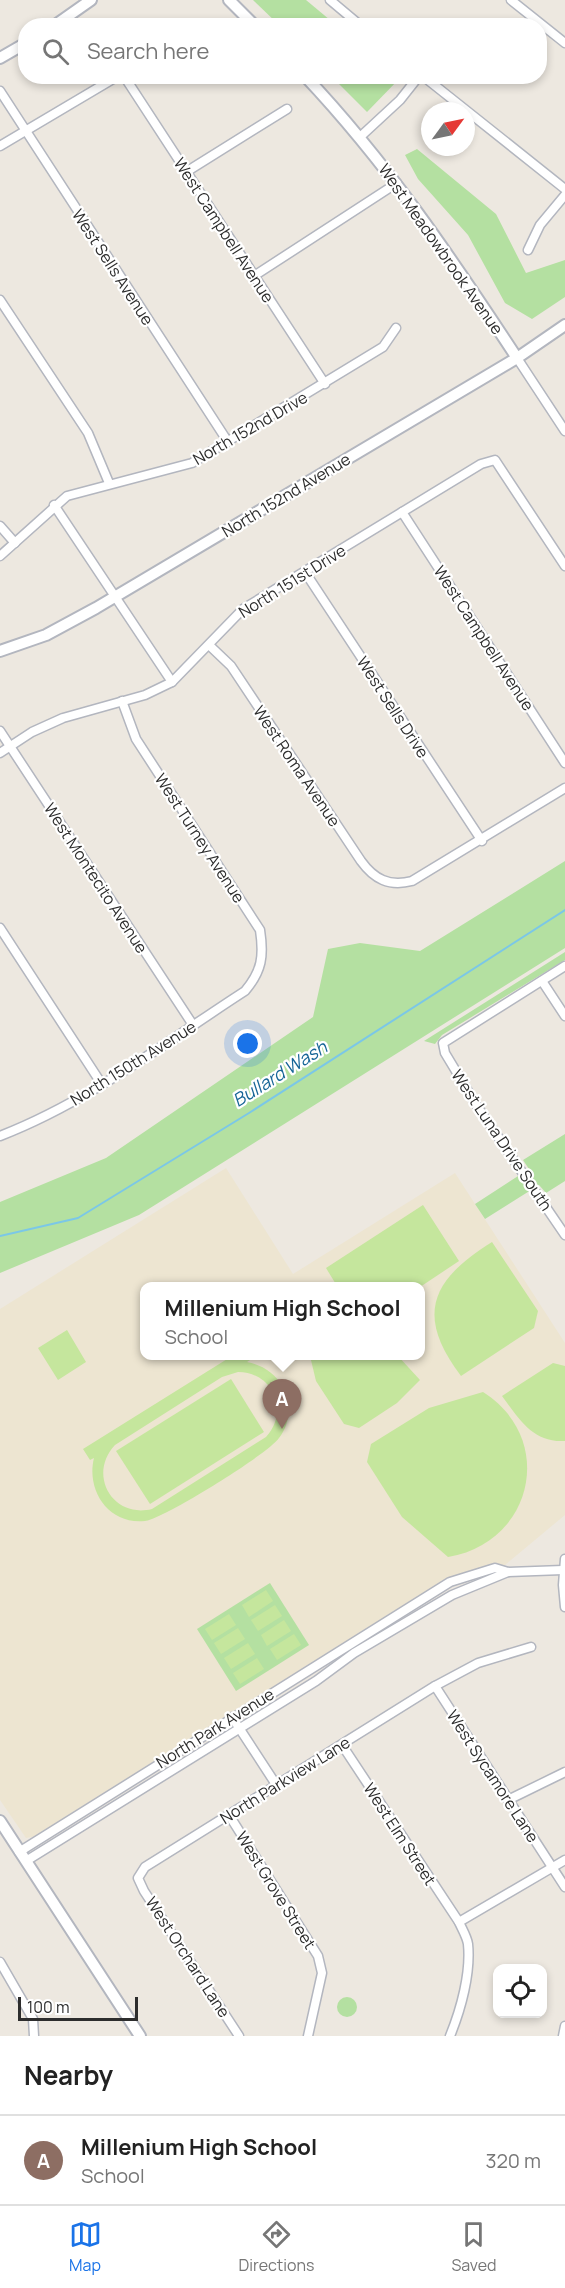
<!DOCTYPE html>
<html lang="en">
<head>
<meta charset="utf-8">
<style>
	body { margin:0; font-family:Manrope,sans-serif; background:#f2f2f2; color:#222 }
	.controls { position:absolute; right:18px; bottom:18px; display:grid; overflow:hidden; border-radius:12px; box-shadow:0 3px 9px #0003 }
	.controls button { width:54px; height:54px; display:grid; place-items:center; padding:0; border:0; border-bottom:2px solid #e0e0e0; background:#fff; color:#222; font:30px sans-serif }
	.compass { position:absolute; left:421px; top:102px; width:54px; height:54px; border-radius:50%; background:#fff; box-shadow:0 3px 9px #0003; rotate:57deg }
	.scale { position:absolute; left:18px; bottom:15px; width:120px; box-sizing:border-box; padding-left:6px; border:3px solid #2d2d2d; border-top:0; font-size:16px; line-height:21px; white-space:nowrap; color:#2d2d2d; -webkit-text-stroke:4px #fff; paint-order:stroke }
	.you { position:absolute; left:248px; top:1044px; width:21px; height:21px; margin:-15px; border:4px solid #fff; border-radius:50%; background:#1a73e8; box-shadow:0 0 0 9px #1a73e833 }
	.badge { display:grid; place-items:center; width:39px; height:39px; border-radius:50%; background:#1a73e8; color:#fff; font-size:20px; font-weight:700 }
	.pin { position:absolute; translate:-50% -50px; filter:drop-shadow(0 2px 3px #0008) }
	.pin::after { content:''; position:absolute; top:32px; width:21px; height:18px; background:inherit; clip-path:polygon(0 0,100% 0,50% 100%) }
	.popup { position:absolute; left:140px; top:1282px; width:285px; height:78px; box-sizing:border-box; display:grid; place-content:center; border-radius:12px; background:#fff; filter:drop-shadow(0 2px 4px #0005); font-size:20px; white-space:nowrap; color:#767676 }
	.popup b { font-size:22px; color:#222 }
	.popup::after { content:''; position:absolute; left:50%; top:100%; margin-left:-12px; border:12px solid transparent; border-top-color:#fff }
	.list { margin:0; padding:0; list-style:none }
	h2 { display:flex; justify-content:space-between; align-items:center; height:78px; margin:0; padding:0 24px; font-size:26px }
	h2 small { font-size:20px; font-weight:400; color:#767676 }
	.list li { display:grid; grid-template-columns:39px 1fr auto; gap:18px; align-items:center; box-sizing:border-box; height:90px; padding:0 24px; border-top:2px solid #e0e0e0 }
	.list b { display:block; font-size:22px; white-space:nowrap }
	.list p { margin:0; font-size:20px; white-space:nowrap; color:#767676 }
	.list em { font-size:20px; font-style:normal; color:#767676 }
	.icon { flex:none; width:33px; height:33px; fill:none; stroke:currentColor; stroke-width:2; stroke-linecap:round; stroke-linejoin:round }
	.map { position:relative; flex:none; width:565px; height:2036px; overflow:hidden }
	.search { position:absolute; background:#fff; box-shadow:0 3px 9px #0003; left:18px; right:18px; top:18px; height:66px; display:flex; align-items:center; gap:15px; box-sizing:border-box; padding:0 21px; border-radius:24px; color:#767676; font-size:22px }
	.sheet { height:168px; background:#fff }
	nav { display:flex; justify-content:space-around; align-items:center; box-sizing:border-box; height:84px; border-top:2px solid #e0e0e0; background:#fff; font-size:16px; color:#767676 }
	nav a { display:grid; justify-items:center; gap:3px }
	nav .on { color:#1a73e8 }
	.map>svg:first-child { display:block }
	.education { fill:#ede5d1; fill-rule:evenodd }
	.green { fill:#b4e0a1 }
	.pitch { fill:#c5e69d; fill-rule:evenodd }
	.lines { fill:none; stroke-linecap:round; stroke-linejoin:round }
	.stream { stroke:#7bc7e7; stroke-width:2 }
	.minor-casing { stroke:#b3b6bf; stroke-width:11 }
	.tertiary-casing { stroke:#b3b6bf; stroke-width:14 }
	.minor { stroke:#fff; stroke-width:8 }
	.tertiary { stroke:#fff; stroke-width:10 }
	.labels { text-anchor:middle; stroke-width:4.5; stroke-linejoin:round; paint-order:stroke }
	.street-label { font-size:16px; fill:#2d2d2d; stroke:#fff }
	.water-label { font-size:18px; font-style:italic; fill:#176697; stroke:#fff }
</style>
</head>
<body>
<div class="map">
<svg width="565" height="2036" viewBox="0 0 565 2036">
	<rect width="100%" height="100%" fill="#ede8e0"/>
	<path class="education" d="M226,1168L293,1274L455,1173L565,1343V1515L505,1565L467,1574L37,1836L26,1838L0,1800V1309ZM144,1286H420V1356H144Z"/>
	<g class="green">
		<path d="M253,0H306L336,25H279Z"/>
		<path d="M398,77L400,78L367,112L332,77Z"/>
		<path d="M417,149L496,214L526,273L565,260V297L532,319L505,303L468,235L418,179L405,155Z"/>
		<path d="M565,861V948L139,1215L0,1273V1202L106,1158L313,1017L328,949L360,943L420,951Z"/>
		<path d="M565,952V960L442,1035L435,1044L424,1041Z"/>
		<path d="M565,1134V1181L546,1193L539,1185L485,1219L475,1204L529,1169L523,1160Z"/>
		<path d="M270,1583L309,1645L236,1691L197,1629Z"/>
		<circle cx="347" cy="2007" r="10"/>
	</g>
	<g class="pitch">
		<path d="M423,1205L459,1261L420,1287L337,1286L326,1268Z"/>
		<path d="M492,1242L538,1311L534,1328L461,1376C415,1315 431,1280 492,1242Z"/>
		<path d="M67,1330L86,1362L58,1380L38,1348Z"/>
		<path d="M232,1356H256L247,1362C262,1365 275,1373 283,1387C292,1403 290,1424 279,1438C268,1454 163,1519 145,1521C108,1525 86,1490 94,1458L90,1460L83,1449ZM238,1372C273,1372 290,1411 266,1437L152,1509C113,1519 87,1475 115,1445L222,1377Z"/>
		<path d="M310,1356H398L420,1380L397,1403L359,1428L344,1424L316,1381Z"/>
		<path d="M553,1363L565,1366V1441C533,1443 519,1419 502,1396Z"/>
		<path d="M231,1379L264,1432L150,1504L116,1451Z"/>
		<path d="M483,1392C557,1439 533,1543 448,1557L402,1517L367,1462L371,1444L429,1408Z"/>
		<path d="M266,1590L273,1601L249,1617L242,1605Z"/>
		<path d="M275,1605L282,1616L258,1631L251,1620Z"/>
		<path d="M229,1614L236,1625L212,1640L205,1629Z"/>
		<path d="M284,1620L291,1631L267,1646L261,1635Z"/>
		<path d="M238,1628L245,1639L221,1654L214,1643Z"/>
		<path d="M294,1634L301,1645L277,1660L270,1649Z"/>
		<path d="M248,1643L255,1654L231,1669L224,1658Z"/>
		<path d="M257,1658L264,1669L240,1684L233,1673Z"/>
	</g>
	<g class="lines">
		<path class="stream" d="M0,1236L78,1218L249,1113L565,910"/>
		<defs>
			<g id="minor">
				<path d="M330,0L361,26"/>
				<path d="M511,0L565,43"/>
				<path d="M124,76L325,384"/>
				<path d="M423,76L565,189"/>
				<path d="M0,91L228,442"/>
				<path d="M360,137L400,100L419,76"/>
				<path d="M0,146L118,76"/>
				<path d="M186,172L287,109"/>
				<path d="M528,250L540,225L565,195"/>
				<path d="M254,276L397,183"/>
				<path d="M0,300L88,433L109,483"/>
				<path d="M517,358L565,431"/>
				<path d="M54,505L172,682"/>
				<path d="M402,512L565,763"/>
				<path d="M0,526L15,543"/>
				<path d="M0,556L67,496L192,463L383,347L396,328"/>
				<path d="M305,572L482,841"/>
				<path d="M210,646L231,666L361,861C374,879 389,887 412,881L565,788"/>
				<path d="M0,731L193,1025"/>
				<path d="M0,753L32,732L63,718L145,695L172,682L243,609L481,464L495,460L565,566"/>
				<path d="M0,928L101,1083"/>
				<path d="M565,966L443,1043L445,1053L477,1106L565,1235"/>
				<path d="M542,981L565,1016"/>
				<path d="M0,1136C88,1102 166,1042 245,991C262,971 264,956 260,930L136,739L122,701"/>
				<path d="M565,1559L563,1585L565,1607"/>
				<path d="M435,1686L565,1887"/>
				<path d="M232,1717L277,1786"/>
				<path d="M342,1745L459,1922C462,1929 467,1937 468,1944C471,1973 461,2009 450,2036"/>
				<path d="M508,1800L565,1772"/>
				<path d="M229,1815L318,1956L322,1973L308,2036"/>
				<path d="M19,1852L450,1582L495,1568L508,1572L563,1570"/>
				<path d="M26,1861L316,1681L354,1653L452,1595L508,1572"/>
				<path d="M459,1922L565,1860"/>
				<path d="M0,1962L33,2019L34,2036"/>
				<path d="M239,2036L144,1891L138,1878L145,1867L435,1686L478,1663L531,1647"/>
				<path d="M563,2036L565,2026"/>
			</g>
			<g id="tertiary">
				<path d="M229,0L255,26"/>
				<path d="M54,26L91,0"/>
				<path d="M0,58L26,43"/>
				<path d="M305,76C387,163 452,259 517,358"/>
				<path d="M0,651L46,635L96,608L517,358L565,325"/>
				<path d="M0,1821L140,2036"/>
			</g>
		</defs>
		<use href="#minor" class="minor-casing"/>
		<use href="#tertiary" class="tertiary-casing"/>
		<use href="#minor" class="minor"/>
		<use href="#tertiary" class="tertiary"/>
	</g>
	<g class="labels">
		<g class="street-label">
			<text transform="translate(224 230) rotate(57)" y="6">West Campbell Avenue</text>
			<text transform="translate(441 249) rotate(55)" y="6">West Meadowbrook Avenue</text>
			<text transform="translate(113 267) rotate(57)" y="6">West Sells Avenue</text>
			<text transform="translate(250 428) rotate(-30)" y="6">North 152nd Drive</text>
			<text transform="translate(286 495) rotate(-31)" y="6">North 152nd Avenue</text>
			<text transform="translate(292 581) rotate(-32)" y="6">North 151st Drive</text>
			<text transform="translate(484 638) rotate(57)" y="6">West Campbell Avenue</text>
			<text transform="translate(393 707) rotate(57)" y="6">West Sells Drive</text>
			<text transform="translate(297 766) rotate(56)" y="6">West Roma Avenue</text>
			<text transform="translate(200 838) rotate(57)" y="6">West Turney Avenue</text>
			<text transform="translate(96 878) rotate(57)" y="6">West Montecito Avenue</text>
			<text transform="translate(133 1063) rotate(-32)" y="6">North 150th Avenue</text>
			<text transform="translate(502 1140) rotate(56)" y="6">West Luna Drive South</text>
			<text transform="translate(215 1728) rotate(-32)" y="6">North Park Avenue</text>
			<text transform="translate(493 1776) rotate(57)" y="6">West Sycamore Lane</text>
			<text transform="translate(285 1780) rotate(-32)" y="6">North Parkview Lane</text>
			<text transform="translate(400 1834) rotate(57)" y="6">West Elm Street</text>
			<text transform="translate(276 1890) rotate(58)" y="6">West Grove Street</text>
			<text transform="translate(188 1957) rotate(57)" y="6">West Orchard Lane</text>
		</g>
		<g class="water-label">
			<text transform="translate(280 1074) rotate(-32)" y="6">Bullard Wash</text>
		</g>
	</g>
</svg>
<div class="controls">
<button><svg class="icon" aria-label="locate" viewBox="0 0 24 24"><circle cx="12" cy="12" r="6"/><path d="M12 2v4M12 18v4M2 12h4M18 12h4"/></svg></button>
</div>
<svg class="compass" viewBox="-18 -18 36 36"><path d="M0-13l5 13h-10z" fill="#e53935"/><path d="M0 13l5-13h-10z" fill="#767676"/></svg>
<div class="scale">100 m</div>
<div class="you"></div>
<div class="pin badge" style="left:282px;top:1429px;background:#8d6e63">A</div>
<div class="popup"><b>Millenium High School</b>School</div>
<div class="search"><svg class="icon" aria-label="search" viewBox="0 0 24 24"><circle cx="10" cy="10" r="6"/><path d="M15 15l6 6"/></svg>Search here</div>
</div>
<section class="sheet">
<h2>Nearby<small></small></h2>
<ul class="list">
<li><span class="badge" style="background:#8d6e63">A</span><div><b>Millenium High School</b><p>School</p></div><em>320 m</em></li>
</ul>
</section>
<nav>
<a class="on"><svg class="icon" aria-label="map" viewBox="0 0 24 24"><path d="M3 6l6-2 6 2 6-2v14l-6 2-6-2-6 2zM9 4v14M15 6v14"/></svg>Map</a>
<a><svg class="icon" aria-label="directions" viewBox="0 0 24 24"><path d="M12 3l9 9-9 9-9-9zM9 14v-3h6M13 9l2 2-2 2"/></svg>Directions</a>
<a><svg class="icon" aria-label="saved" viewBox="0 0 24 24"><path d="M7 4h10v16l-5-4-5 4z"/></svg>Saved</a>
</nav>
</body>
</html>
